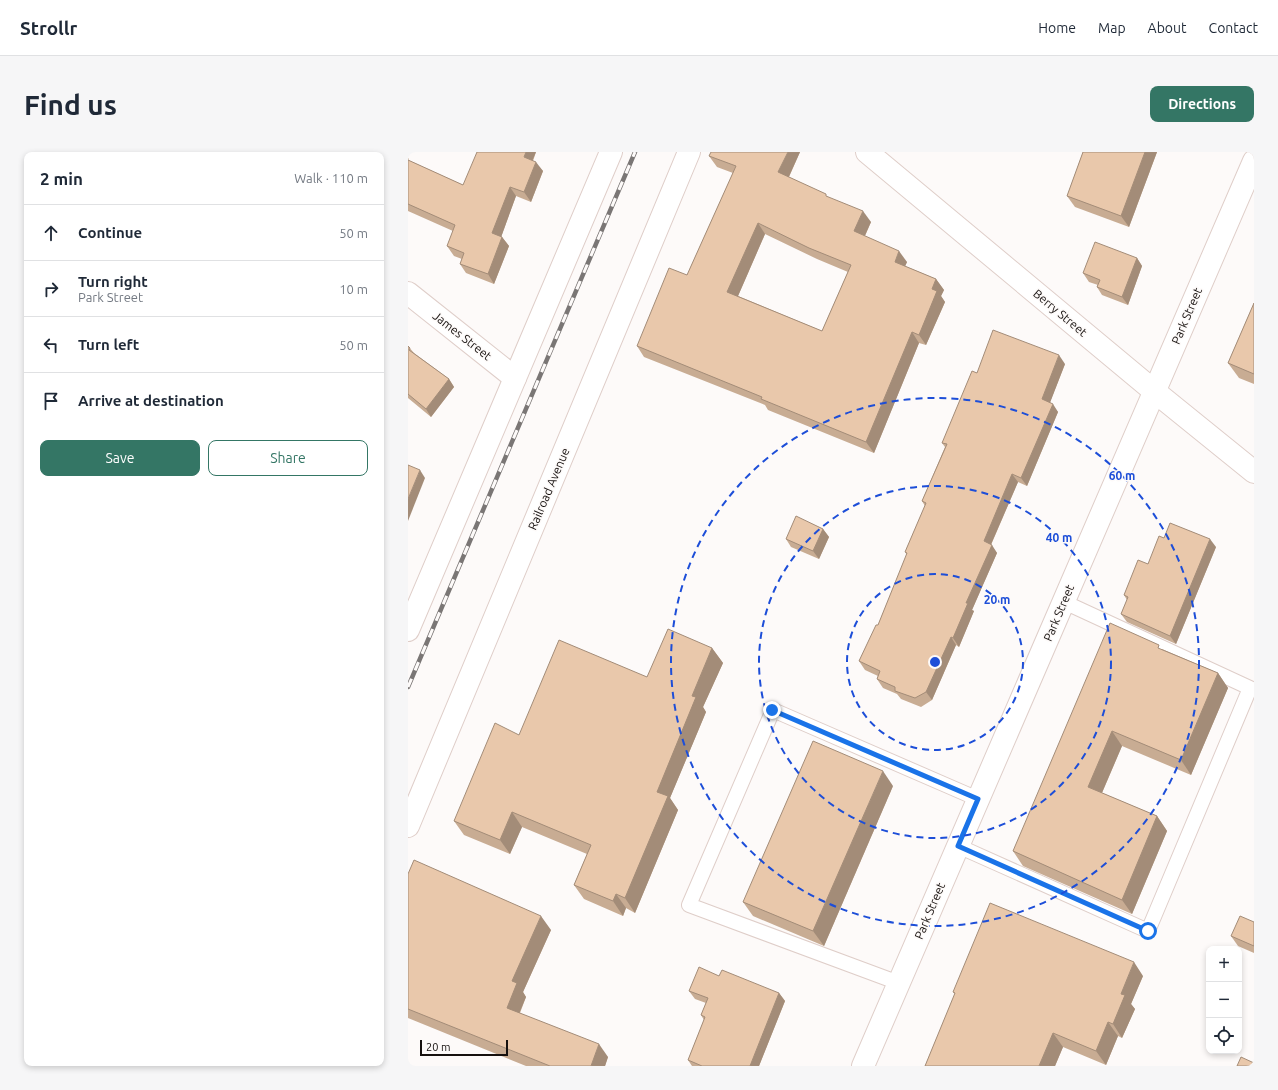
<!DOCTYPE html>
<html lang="en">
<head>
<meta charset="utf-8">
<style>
	body { margin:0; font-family:Ubuntu,sans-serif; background:#f6f6f7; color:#1f2937 }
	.controls { position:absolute; right:12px; bottom:12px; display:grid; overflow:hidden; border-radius:8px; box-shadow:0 2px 6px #0003 }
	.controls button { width:36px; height:36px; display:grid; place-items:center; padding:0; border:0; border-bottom:1px solid #e0e1e3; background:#fff; color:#1f2937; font:20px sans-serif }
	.scale { position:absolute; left:12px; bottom:10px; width:88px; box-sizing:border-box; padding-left:4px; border:2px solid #16110f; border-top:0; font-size:11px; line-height:14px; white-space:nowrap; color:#16110f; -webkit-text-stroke:3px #fdfaf9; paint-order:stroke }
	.stop { position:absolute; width:12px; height:12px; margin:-9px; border:3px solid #1a73e8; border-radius:50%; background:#fff }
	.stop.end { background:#1a73e8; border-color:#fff; box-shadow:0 1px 4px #0008 }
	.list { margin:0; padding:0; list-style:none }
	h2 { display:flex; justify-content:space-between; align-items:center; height:52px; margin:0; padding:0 16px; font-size:17px }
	h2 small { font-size:13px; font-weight:400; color:#747a83 }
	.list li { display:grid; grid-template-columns:26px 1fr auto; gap:12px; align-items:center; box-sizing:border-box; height:56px; padding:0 16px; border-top:1px solid #e0e1e3 }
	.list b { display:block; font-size:15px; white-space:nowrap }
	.list p { margin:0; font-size:13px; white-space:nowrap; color:#747a83 }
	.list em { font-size:13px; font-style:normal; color:#747a83 }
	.actions { display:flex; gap:8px; padding:12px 16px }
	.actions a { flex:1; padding:9px 0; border:1px solid #347665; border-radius:8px; text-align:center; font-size:14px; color:#347665 }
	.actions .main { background:#347665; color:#fff }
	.icon { flex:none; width:22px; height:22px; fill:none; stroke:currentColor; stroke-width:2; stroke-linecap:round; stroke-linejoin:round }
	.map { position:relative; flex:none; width:846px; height:914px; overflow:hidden; border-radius:8px }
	header { display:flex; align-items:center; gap:24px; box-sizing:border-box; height:56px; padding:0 20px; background:#fff; border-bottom:1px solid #e0e1e3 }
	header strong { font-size:19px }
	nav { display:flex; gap:22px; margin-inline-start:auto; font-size:14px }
	.intro { display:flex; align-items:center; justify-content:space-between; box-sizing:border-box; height:96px; padding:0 24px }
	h1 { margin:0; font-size:28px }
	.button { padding:10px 18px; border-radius:8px; background:#347665; color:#fff; font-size:14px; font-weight:700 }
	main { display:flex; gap:24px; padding:0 24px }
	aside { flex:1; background:#fff; border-radius:8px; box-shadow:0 2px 6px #0003 }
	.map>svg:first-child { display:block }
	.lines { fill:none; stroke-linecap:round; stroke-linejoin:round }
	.service-casing { stroke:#dfcec9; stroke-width:16 }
	.minor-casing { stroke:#dfcec9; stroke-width:24 }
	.service { stroke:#fff; stroke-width:14 }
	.minor { stroke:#fff; stroke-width:22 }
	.rail-casing { stroke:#7a7675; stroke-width:4.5 }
	.rail { stroke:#fdfaf9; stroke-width:3; stroke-dasharray:9; stroke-linecap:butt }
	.wall { fill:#c8ac93; fill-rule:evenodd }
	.shaded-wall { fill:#a38c78 }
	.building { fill:#e9c8ab; stroke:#a38c78; fill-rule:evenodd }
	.route { stroke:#1a73e8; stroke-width:5 }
	.ring { fill:none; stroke:#1d4ed8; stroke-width:2; stroke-dasharray:7 5 }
	.labels { text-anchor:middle; stroke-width:3; stroke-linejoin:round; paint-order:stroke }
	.street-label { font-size:12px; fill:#16110f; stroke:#fdfaf9 }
	.centre { fill:#1d4ed8; stroke:#fdfaf9; stroke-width:2 }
	.ring-label { font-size:12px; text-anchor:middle; font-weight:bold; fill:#1d4ed8; stroke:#fdfaf9; stroke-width:3; stroke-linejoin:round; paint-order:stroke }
</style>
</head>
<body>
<header>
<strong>Strollr</strong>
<nav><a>Home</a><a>Map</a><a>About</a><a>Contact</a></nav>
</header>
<div class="intro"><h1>Find us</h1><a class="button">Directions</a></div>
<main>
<aside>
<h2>2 min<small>Walk · 110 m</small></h2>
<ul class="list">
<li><svg class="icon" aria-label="ahead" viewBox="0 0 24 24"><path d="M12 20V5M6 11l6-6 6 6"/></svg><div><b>Continue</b></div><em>50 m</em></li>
<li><svg class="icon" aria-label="right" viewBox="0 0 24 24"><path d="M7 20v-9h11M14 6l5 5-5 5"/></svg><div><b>Turn right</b><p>Park Street</p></div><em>10 m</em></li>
<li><svg class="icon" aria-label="left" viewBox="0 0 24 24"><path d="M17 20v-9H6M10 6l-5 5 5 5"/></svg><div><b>Turn left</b></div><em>50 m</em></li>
<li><svg class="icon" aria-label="arrive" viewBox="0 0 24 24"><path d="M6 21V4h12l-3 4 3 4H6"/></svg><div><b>Arrive at destination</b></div></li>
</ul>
<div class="actions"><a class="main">Save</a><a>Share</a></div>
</aside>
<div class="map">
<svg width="846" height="914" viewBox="0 0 846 914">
	<rect width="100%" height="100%" fill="#fdfaf9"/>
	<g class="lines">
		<defs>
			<g id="service">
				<path d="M550,694L740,779L842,536L656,450"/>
				<path d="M491,831L281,753L365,558L570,647"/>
			</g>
			<g id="minor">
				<path d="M459,0L746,239L846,320"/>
				<path d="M0,141L107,226"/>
				<path d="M0,478L203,0"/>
				<path d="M0,674L281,0"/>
				<path d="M455,914L846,9"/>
			</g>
		</defs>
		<use href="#service" class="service-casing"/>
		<use href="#minor" class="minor-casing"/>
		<use href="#service" class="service"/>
		<use href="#minor" class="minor"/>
		<defs>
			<path id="rail" d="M0,535L227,0"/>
		</defs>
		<use href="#rail" class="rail-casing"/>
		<use href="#rail" class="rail"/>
	</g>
	<g class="wall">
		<path d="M128,0L125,9L135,19L123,50L108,44L93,85H94L101,94L86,132L58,121L52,112L54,107L46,104L39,94L45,79L0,59V6L1,7L0,8L55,33Z"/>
		<path d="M392,0L381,25L420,45L463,70L457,84L499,110L497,114L528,127L536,138L533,144L537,150L518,193L511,191L466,301L360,258L357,253L236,205L229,194L279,123L325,21L309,15L301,4ZM357,82L409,107L440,120L414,179L330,144Z"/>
		<path d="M675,0H749L721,75L667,55L659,44Z"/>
		<path d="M729,106L734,114L720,153L694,143L689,135L690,133L681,130L675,121Z"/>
		<path d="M846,151V232L831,226L820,211Z"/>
		<path d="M0,194L6,201L41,227L46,235L23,265L0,246Z"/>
		<path d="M657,212L642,250L650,260L619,334L610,330L583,393L589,401L564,458L566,459L551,495L548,493L524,548L513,555L493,547L489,542L475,536L469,527L470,524L457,518L451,509L470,473L499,403L497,400L517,354L514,349L537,295L534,291L569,221Z"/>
		<path d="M415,377L421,385L411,407L383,395L378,387Z"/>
		<path d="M756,386L808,395L768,492L719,470L713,462L719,448L716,443L740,412Z"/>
		<path d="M304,496L315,511L295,555L298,560L262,646L270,658L227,761L218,756L215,764L176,747L166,733L179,702L114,675L102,702L56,683L46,669L111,583L239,525Z"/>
		<path d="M754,497L810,521L820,536L783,623L714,594L694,641L749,664L759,679L724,762L615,714L605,699Z"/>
		<path d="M485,634L416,794L345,764L335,750Z"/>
		<path d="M0,722L143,778L115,840L118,845L112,861L200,905L197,914H118L0,866Z"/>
		<path d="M846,770V801L830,794L823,784Z"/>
		<path d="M311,824L371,841L377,849L351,914H284L280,908L296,868L293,863L298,851L287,847L281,839Z"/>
		<path d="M735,824L723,852L727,857L714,886L710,884L698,913L655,895L647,914H517L547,842L545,840Z"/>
	</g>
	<g class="shaded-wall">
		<path d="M118,0H128L122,14L116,5Z"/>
		<path d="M380,0H392L378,31L370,20Z"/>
		<path d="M737,0H749L721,75L713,64Z"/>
		<path d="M128,10L135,19L123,50L116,40Z"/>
		<path d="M102,35L108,44L91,91L84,81Z"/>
		<path d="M455,59L463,70L454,90L446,79Z"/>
		<path d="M350,71L357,82L327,151L319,140Z"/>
		<path d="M94,85L101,94L86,132L80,122Z"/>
		<path d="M491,99L499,110L494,121L487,110Z"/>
		<path d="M729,106L734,114L720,153L714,145Z"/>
		<path d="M528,127L536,138L533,144L537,150L518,193L511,183L524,137Z"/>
		<path d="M504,180L511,191L466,301L458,290Z"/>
		<path d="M651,203L657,212L640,256L634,247Z"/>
		<path d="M41,227L46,235L23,265L18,257Z"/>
		<path d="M645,252L650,260L619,334L613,326Z"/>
		<path d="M12,318L17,326L0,369V347Z"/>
		<path d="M604,322L610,330L581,397L576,389Z"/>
		<path d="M415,377L421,385L411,407L405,399Z"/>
		<path d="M802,387L808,395L768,492L762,484Z"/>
		<path d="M584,393L589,401L564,458L566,459L551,495L545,486L558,451Z"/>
		<path d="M543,485L548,493L524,548L518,540Z"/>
		<path d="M304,496L315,511L295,555L298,560L262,646L270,658L227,761L217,746L249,640L284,544Z"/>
		<path d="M810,521L820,536L783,623L773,608Z"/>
		<path d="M704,579L714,594L690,650L680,635Z"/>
		<path d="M475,619L485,634L416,794L405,779Z"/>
		<path d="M104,660L114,675L102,702L92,688Z"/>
		<path d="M749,664L759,679L724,762L714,748Z"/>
		<path d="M208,742L218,756L215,764L205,749Z"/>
		<path d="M133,764L143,778L115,840L118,845L108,869L99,856L104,829Z"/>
		<path d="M726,810L735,824L723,852L727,857L714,886L705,872L713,842Z"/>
		<path d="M371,841L377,849L351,914H342Z"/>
		<path d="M700,870L710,884L698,913L688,899Z"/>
		<path d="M645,881L655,895L647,914H631Z"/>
		<path d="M191,892L200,905L197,914H183Z"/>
	</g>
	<g class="building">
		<path d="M69,0H118L116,5L128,10L116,40L102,35L84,81L94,85L80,122L52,112L56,101L39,94L47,73L0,52V8L55,33Z"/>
		<path d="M303,0H380L370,20L418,42V44L455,59L446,79L491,99L487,110L528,127L524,137L529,139L511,183L504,180L458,290L353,247L354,245L229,194L261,116L279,123L328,14L301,4ZM350,71L401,96L443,113L414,179L319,140Z"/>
		<path d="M675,0H737L713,64L659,44Z"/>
		<path d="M687,90L729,106L714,145L689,135L692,128L675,121Z"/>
		<path d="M846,151V222L820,211Z"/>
		<path d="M585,178L651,203L634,247L645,252L613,326L604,322L576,389L584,393L558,451H560L545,486L543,485L518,540L507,546L487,539V535L469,527L472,519L451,509L468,473H470L499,401L497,400L518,351L514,349L539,292L534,291L564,219L569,221Z"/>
		<path d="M0,194L2,196L1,198L41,227L18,257L0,242Z"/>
		<path d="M0,313L12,318L0,347Z"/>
		<path d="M388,364L415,377L405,399L378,387Z"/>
		<path d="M762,371L802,387L762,484L713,462L720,445L716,443L730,408L740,412L751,384L756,386Z"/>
		<path d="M702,471L751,493L750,496L810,521L773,608L704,579L680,635L749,664L714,748L605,699Z"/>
		<path d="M260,477L304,496L284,544L288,545L249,640L260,644L217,746L208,742L205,749L166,733L183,693L104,660L92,688L46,669L87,571L111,583L151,488L239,525Z"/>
		<path d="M405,589L475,619L405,779L335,750Z"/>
		<path d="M6,708L133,764L104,829L109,831L99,856L191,892L183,914H142L0,857V722Z"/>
		<path d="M582,751L726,810L713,842L717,843L705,872L700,870L688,899L645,881L631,914H517L547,841L545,840Z"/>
		<path d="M832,764L846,770V794L823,784Z"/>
		<path d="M291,815L311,824L314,818L371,841L342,914H294L280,908L297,865L293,863L300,846L281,839Z"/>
		<path d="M833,905L846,911V914H829Z"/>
	</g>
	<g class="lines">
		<path class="route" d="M364,558L570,647L550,694L740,779"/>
	</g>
	<g class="ring">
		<circle cx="527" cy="510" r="88"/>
		<circle cx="527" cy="510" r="176"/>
		<circle cx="527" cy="510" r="264"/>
	</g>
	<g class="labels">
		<g class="street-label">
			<text transform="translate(652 161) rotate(40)" y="4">Berry Street</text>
			<text transform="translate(779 164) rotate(-67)" y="4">Park Street</text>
			<text transform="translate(54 184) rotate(38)" y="4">James Street</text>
			<text transform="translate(141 337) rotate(-67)" y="4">Railroad Avenue</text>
			<text transform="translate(651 461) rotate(-67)" y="4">Park Street</text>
			<text transform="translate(522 759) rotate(-67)" y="4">Park Street</text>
		</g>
	</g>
	<circle cx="527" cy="510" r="6" class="centre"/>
	<g class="ring-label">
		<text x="714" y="328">60 m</text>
		<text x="651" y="390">40 m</text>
		<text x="589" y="452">20 m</text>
	</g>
</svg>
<div class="controls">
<button>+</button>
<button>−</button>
<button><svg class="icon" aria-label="locate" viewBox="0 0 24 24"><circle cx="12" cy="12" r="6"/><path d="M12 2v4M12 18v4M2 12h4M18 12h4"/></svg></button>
</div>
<div class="scale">20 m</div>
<div class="stop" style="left:740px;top:779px"></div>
<div class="stop end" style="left:364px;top:558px"></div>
</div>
</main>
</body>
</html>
